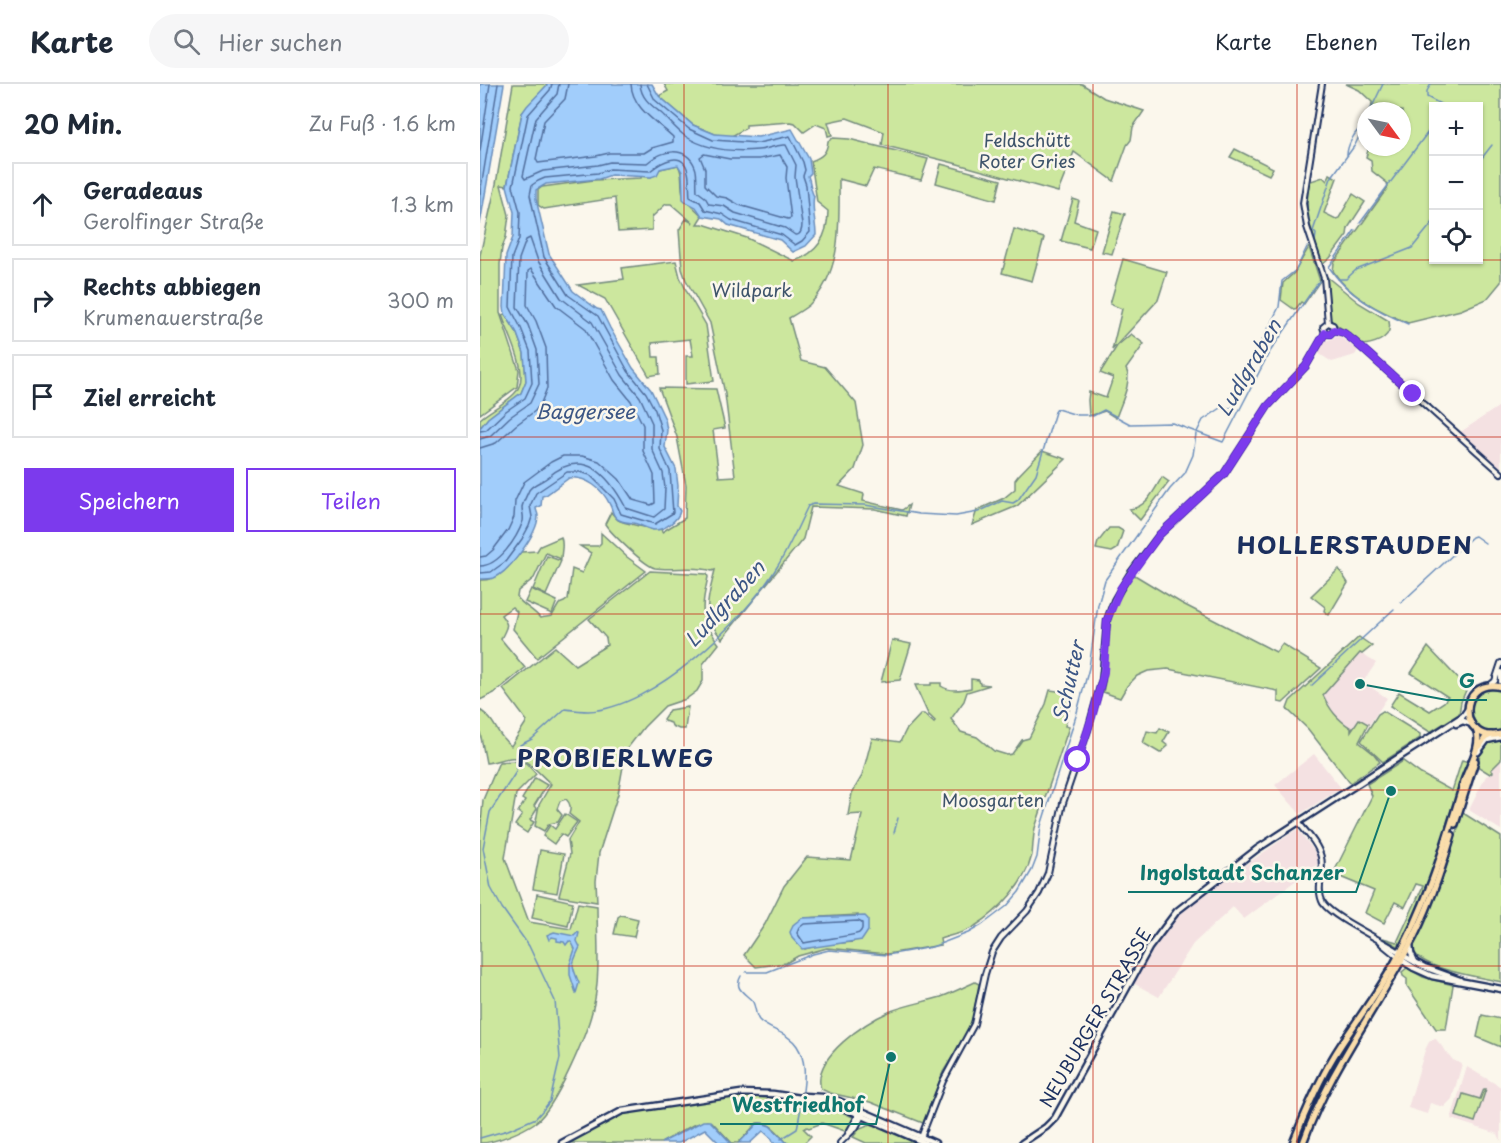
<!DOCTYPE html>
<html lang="de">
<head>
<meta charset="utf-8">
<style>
	body { margin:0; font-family:"Playpen Sans",sans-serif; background:#f6f6f7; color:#1f2937 }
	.controls { position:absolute; right:18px; top:18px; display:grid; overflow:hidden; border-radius:0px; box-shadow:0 2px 4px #0004 }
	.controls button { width:54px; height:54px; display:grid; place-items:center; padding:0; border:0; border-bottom:2px solid #e0e1e3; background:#fff; color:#1f2937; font:30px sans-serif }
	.compass { position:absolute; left:877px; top:18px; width:54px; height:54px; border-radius:50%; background:#fff; box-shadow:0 2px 4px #0004; rotate:123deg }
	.stop { position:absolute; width:18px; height:18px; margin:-14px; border:4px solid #7c3aed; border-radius:50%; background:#fff }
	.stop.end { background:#7c3aed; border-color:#fff; box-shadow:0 2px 6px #0008 }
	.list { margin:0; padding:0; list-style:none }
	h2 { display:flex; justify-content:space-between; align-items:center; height:78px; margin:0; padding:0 24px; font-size:26px }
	h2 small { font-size:20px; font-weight:400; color:#747a83 }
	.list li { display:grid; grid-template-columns:39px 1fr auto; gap:18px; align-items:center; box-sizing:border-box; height:84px; margin:0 12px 12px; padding:0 12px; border:2px solid #e0e1e3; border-radius:0px }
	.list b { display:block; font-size:22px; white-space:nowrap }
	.list p { margin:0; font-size:20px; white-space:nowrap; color:#747a83 }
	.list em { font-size:20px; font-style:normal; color:#747a83 }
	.actions { display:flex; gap:12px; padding:18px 24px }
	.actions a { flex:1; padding:14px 0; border:2px solid #7c3aed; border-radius:0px; text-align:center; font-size:21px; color:#7c3aed }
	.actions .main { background:#7c3aed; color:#fff }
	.icon { flex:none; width:33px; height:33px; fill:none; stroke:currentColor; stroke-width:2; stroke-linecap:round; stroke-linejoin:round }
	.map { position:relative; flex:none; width:1021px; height:1059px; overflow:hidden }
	header { display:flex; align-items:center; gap:36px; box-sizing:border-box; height:84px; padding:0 30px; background:#fff; border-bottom:2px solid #e0e1e3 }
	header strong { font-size:28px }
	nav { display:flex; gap:33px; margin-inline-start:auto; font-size:21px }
	.search { width:420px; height:54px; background:#f6f6f7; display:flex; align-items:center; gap:15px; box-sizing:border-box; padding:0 21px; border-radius:33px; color:#747a83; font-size:22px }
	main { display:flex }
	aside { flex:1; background:#fff }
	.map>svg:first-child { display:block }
	.built { fill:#f4e1e2 }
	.green { fill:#cce79e; stroke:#748b7e; stroke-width:1.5; fill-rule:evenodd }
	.water { fill:#a1cdfb; stroke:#6b8ebc; stroke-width:1.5 }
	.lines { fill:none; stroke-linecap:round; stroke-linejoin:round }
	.shore { stroke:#516e9d; stroke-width:1.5 }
	.stream { stroke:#6b8ebc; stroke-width:1.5 }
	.tertiary-casing { stroke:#1b2f5e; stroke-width:8 }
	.secondary-casing { stroke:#1b2f5e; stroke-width:9 }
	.primary-casing { stroke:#1b2f5e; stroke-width:10 }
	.tertiary { stroke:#fbf7ec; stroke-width:4 }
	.secondary { stroke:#fbf7ec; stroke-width:4.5 }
	.primary { stroke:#faddab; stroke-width:5 }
	.route { stroke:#7c3aed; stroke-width:8 }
	.grid { fill:none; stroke:#c8321e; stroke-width:1.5; stroke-opacity:0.55 }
	.labels { text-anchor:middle; stroke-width:5; stroke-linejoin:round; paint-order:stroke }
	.park-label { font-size:18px; fill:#3e546b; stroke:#fbf7ec }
	.street-label { font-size:18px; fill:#1b2f5e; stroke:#fbf7ec }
	.water-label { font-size:20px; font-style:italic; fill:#3c5685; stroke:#fbf7ec }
	.district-label { font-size:24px; font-weight:bold; letter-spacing:1.5px; fill:#1b2f5e; stroke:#fbf7ec }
	.leader { fill:none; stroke:#0f766e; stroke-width:2 }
	.callout-dot { fill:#0f766e; stroke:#fbf7ec; stroke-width:2 }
	.callout-label { font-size:20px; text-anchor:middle; font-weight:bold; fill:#0f766e; stroke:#fbf7ec; stroke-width:5; stroke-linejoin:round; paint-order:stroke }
</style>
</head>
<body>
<header>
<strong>Karte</strong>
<div class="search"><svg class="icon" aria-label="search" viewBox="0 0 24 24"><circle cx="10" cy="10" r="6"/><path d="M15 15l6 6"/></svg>Hier suchen</div>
<nav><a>Karte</a><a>Ebenen</a><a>Teilen</a></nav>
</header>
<main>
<aside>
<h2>20 Min.<small>Zu Fuß · 1.6 km</small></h2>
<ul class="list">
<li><svg class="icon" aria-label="ahead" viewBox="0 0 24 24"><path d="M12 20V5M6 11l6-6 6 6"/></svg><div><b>Geradeaus</b><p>Gerolfinger Straße</p></div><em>1.3 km</em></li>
<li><svg class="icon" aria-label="right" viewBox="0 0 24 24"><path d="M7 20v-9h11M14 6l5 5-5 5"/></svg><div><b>Rechts abbiegen</b><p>Krumenauerstraße</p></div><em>300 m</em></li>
<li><svg class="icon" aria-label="arrive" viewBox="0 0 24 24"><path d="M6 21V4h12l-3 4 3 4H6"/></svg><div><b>Ziel erreicht</b></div></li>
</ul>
<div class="actions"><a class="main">Speichern</a><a>Teilen</a></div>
</aside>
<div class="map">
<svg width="1021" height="1059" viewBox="0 0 1021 1059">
	<rect width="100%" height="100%" fill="#fbf7ec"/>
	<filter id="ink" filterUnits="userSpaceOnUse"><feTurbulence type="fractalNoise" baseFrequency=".0167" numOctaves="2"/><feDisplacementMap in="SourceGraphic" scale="12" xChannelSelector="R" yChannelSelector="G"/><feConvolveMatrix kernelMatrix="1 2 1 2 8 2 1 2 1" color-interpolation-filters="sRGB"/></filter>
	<g filter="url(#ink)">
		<g class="built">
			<path d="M859,252L878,266L875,271L852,278L838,269L844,257Z"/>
			<path d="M1021,321V384L979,349Z"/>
			<path d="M880,569L896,579L883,598L907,614L880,655L870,649L871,644L855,632L843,611Z"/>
			<path d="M834,670L861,704L820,730L795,701Z"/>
			<path d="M1021,676V746L989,726L1006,692L1011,690V686Z"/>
			<path d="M816,746L820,748L837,771L838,780L764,835L753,823L713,860L679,913L653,899L690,839L729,806Z"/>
			<path d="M955,954L973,976L982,980L972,1015L964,1023L950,1019L947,1030L928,1024L945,966L949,958Z"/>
			<path d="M987,983L1021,1003V1057L1018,1050L971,1035Z"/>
		</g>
		<g class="green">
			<path d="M33,0H68L42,29L27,102L21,101L29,131L26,153L22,164L20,180V229L39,286L37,303L0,330V171L16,100Z"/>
			<path d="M184,0H602L624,14L664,27L653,43L651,56L647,61L634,97L594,68L578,108L474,79L402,61L404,48L367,34L348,38L352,51L348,52L346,44L336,40L324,48L315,39L310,38L266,41V44L250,53L235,50L213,41L179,12L188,7Z"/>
			<path d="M866,0H1021V198L1007,215L981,226L928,239C902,228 869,213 853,187L854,179L908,103L907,99L892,87L891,76L886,73L889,63H922V27H891L892,18L879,6ZM954,22H998V176H954Z"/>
			<path d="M353,54L369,55L448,75L441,96L394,85L386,102L359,95C359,137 363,189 329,221C323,226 316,230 309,234L321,277L345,283L376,319L383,361L375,385L359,402L384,410L383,417L422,426L429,421L426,432L395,425L331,423L323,455L242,555C220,529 228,516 235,486L232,487C214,481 194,487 175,484C165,482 131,449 125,440L131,428C132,430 136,434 138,436C142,439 175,446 181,445L182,448L205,434L206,401L197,353L179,304L236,305L245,344L233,346L239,393L255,392L245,310L230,239L206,196L202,185L199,146L206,135L213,139L191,120H186L172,133V146L138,148L135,114L64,125L58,121V106L62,103L114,96L161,94V92L171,93L180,85L198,81C204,91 200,99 203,110C205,117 217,126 222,132L217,140H223L267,154L314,177C339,169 348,151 348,127L337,118L331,77C342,73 347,69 348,57Z"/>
			<path d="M755,65L793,84L789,91L750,73Z"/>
			<path d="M461,80L521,96L516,116L456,99Z"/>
			<path d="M850,90L857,94L844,129L856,135L859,134L873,110L885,118L868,144L867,151L850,174L842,181L827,131L828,98L843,93L847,97Z"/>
			<path d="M593,115L599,117L594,137L616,145L610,164L581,157Z"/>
			<path d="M634,127L645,130L632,170L622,168Z"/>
			<path d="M534,145L564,154L552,197L522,189Z"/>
			<path d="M829,163L840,197L824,220L821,218L815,226L801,216L803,199L814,189Z"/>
			<path d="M643,175L687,188L678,216L632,266L642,225L630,220Z"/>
			<path d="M196,177L200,193L207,208L226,241L234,297L206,300V272H213L210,255L172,259L173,273H179L180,290L169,292L125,215L98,201L144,195L142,184Z"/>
			<path d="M847,193L879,219L909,237C913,253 898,259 884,261L849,235Z"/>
			<path d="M25,230L36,247L44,269L46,297L41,309L8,334L0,344V335C11,326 24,320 34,310C53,292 28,251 22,231Z"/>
			<path d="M651,250L664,260L646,285C653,297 640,321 636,334L625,327L609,332L608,316L609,308L626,314L633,294L620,289L637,262Z"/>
			<path d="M562,367L586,375L537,422L492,441L497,426L524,414L535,405V396L538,392Z"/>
			<path d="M682,393L689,398L660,436L649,425C666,424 674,407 682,393Z"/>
			<path d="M629,444H638L643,447L637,465L632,468L616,465L618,458Z"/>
			<path d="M121,449L147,473L166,487L57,574L33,545L37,528L32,523L21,531C30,543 27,541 21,555L45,584L14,609L0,616V496C19,497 29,482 41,468L57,467L60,462L81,453C84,462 81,467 81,475L66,469L54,494L38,507L37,513C43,522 53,525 60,534L72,532L79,520L84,518L88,515L92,485L102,489L111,469L100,462H118L121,459Z"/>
			<path d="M67,472L81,477L66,511L53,505Z"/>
			<path d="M859,485L868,499L849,531L844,527L845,523L831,512Z"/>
			<path d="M170,487L227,490L228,493C221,526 219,532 239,560L223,580V597L217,607L206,615L185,622L164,643L146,666L138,710L119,769L116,797L117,818L79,812L90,770L88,756L99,738L89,730C91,724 91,720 86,715L80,717L77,725L82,731L78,738L69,740L64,747L55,742L59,721L71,700C60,691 47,672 30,674C22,675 14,678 6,679L0,648V626C17,637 15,650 31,662L47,637L23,605L75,563L95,581L127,561L126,554L109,535Z"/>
			<path d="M653,490L701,519L796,568L802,560L841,584L803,619L798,618V607L688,585L668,587L657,592L647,602L640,614L623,608C629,583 626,557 631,533C635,517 644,503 653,490Z"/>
			<path d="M51,505L77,517L72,530L45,518Z"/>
			<path d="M879,553L892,562L882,570L880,569L843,611C850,626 857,635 871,644V647L879,635L888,640L879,658L894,670L900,678L870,699L828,645L807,625L810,617Z"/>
			<path d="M412,556L431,560L420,596L401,598Z"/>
			<path d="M948,563L987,604L981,618L979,630L950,648L910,622L919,608L950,627L964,618L968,613L931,589Z"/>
			<path d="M491,595L499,596L500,600L510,601L487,608L484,617L471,635L481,648L497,653L514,667L527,671L532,670L542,656L549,654L566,620L570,606L593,609L585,642L589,643L555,744C553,753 553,762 552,771C545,800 519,827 495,842C485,849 471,851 460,855L461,861L407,870L347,864L318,872L306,879L276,883L264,871L285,840L304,802L327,773L371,776L382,731L381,730L368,731L372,709L382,692L392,654L420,658L426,646L441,630H444L454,639L455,637L448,630L435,601H451V599H461V602C470,608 481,606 491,604ZM378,831L373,858L339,861L325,865L322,834Z"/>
			<path d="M1006,604H1021V648C989,654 979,620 1006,604Z"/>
			<path d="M208,623L205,645H199L192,642L191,639L184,637L183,635L189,626Z"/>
			<path d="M903,627L940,650V654L903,678L881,657L898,630Z"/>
			<path d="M680,644L689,648L683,658L688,662L680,669L663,659L667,647L677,649Z"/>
			<path d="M1021,654V676L1011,686L1013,688L1010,690L997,682L1002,664L1007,658Z"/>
			<path d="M982,676L989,678L976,717L973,720L964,755L950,795L936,828L918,862L903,854L917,858L943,802L936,800L925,823L915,818L904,839L885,829L894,807L853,790L892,712L887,700L923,677L941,690L972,707Z"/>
			<path d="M35,677L46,679L56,690L36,710L25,774L49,838L91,845L98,819L117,822C117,854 121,893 113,924C107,950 76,1023 56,1038C43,1047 15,1059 0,1059V751L3,716L19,678Z"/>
			<path d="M55,694L67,701L54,722L57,725L50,736L54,738L47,749L35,741L42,731L38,728L45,717L42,715Z"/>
			<path d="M983,729L1021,753V898C1000,893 945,886 934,868V861L962,796Z"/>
			<path d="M85,730L97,738L86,753L81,750L74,760L63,752L70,741L75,745Z"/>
			<path d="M60,766L84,770L77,809L53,805Z"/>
			<path d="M57,810L93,818L88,842L52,834Z"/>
			<path d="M141,831L158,835L154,853L134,850L138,833Z"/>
			<path d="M927,884L943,893L973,901L966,945H956L927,902V895L923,892L922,888Z"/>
			<path d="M495,898L499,900L493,933L485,952L463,988L443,1039L390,1018L350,1009L341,1005C331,973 386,938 411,927C427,921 444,918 461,913C472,909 484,903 495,898Z"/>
			<path d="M901,906L821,1059H814L833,1013L857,971Z"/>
			<path d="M1002,931L1021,935V963L997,953Z"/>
			<path d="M1004,1005H1006L995,1038L976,1032L983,1010L1000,1015Z"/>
			<path d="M260,1013C299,1013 337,1015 373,1033V1037L365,1047L342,1039L329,1044L327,1043L324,1045L331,1052L324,1059H307C299,1050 291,1037 277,1039L258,1059H252L233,1039L227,1037L213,1041L181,1059H89C103,1052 116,1042 130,1035C165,1020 221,1018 260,1013Z"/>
			<path d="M390,1040L405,1044L440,1059H386L373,1053L380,1044Z"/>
		</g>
		<g class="water">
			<path d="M0,0H24L0,140Z"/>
			<path d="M68,0H172L179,12L213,41L235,50L278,53L312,45L329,75L331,89L328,92C331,99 330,106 334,112C331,124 336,138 336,151L326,162L313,168L300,156L248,141L241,135L222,132L216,123L206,118L203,115L202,88L198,81L180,85L177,91L171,93L131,91L119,95L66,100L56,106V115L69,170L93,207L117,225L121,226L130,244L153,284L171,306L185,335L187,346L185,363L196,385L198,402L197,422L200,427C198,436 185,446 175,446C169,446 163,442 157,440C152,438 144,439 139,436C132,433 133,426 130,421C123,405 106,392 89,394L66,411L62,412L61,422L56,424C56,427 58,429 58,432C58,449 29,488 14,494C10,495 5,495 0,495V344L8,334L41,309L46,297L44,269L36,247L25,230L24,223L26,172L33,153L34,128L27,102L42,29L47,22Z"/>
			<path d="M385,832L388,835V847L382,856L322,865L312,854L310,848L314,840L322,834Z"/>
			<path d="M74,848L94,852L98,848L99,849L97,857L100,863C91,882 91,880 99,899L96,909L90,891V880L95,865L92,859L89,857L86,861L84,858L77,857V854L72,853L69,856L67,851Z"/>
			<path d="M223,1037H230L251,1059H239L225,1045L199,1059H181Z"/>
			<path d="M281,1039L290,1042L307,1059H293L292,1055L283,1047L270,1059H259L277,1040Z"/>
		</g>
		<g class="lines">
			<g class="shore">
				<path d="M79,0L77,10L56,34L43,92L45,95L63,87L118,81L130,78L167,79C182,66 206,61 215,83C218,90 216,99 217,107L225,113L229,120L244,122L255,129L305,144L315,151C321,152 322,145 322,140L315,93L316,81L306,61C296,60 287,66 278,66C254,68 226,66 205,52C196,46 189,36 181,29C171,21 161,14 160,0"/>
				<path d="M88,0L85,15L64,37L56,75L58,79L116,72L129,69H164L172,64L193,58V53C177,38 152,24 151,0"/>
				<path d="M0,67L10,0"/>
				<path d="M224,70L250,75H279L300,71L307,83L306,94L311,134L308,135L259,121L247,114L236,112L225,101V85L220,73Z"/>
				<path d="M0,110L18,0"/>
				<path d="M0,347L6,346L26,327L45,314L52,299L50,267L41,244L30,223L32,173L39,155L40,128L33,102L48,31L70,6L72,0"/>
				<path d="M0,355L10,352L30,333L50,319L59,300L57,266L48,241L37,223L39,175L46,156L50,154L58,177L81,214L112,238L142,291L160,313L172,339V365L183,389L185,404L184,425L174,433L146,424C129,392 105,362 68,393C62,398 54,399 49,406C47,411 43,418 42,423C42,428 44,432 43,437C37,454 19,482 0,482"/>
				<path d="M0,364L16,359L36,341L55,327L61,319L67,304L66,264L56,237L47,221L48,187L51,185L76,222L105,244L134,296L151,317L163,341V367L174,391L175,419L171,421L153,416L139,395L119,377L102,372H83L71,378L44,398L35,417L34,433L28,446L13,466L6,472L0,473"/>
				<path d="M0,489L11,488L25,478L42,455L49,442L52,433L50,422L56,409L87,388H100L110,391L134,415L141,430L175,440L193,429L190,387L180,365L181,346L175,326L166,309L148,287L118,232L88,211L64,173L50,111L52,101L58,97L65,94L118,89L130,85L170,87C181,78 203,65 208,88C210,96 209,105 210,113L220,118L225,126L242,130L251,136L302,151L315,161L322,157L330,148L326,101L323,92L325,86L323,78L310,52L278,59L233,56L209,45L175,16L167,0"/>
				<path d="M378,837L382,839C382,844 383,845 379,849C377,851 333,857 324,859L317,849L319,844L324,840Z"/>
			</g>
			<g class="stream">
				<path d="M951,0L947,7V13L964,22"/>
				<path d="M890,27L903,0"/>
				<path d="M867,71C867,62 875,46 883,43"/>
				<path d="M998,79L1012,61"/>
				<path d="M880,139L954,40"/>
				<path d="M875,146L849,183C867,211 898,227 928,240"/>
				<path d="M835,157L836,150L833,147L851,94L875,61L886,38"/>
				<path d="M858,195H866L876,186L932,164L954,137"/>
				<path d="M609,331L613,332L624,326L650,340L692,339L743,358L789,269L839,197"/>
				<path d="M921,519L992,453L995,452L1005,459"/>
				<path d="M831,602L914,525"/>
				<path d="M414,749L418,734"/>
				<path d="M266,888H287L333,870L349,866L407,871L452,863L488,849L502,841L527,822L539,808L552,786L557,773L561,742L596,632L609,584L618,521L625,496L690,405L705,389L713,371L716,350L723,336L741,324H752L757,314L758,292L772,277L799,223L802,197L816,186L827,163"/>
				<path d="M261,892C253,906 266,909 273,918C276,924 275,931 279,936C288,946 308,948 317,962C326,976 325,992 323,1007"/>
				<path d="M0,1054L28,1046L56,1034L63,1026L70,1017L80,974L75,917L49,862L22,824L11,804L3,764L10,728L36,688L40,661L52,655L85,625C93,626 101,627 108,627C173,625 265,536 297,483C309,464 318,442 328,422L333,420L385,421L439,430L476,432L498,428L522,417L533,419L538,416L556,390L575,328L577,325L597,331H606"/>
				<path d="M301,1055L317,1045L322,1018"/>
			</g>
			<defs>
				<g id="tertiary">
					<path d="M842,0L823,119L827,143L844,194L848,239L853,241L854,246"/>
					<path d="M854,246L864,249L874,257L1021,389"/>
					<path d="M845,249L843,243L848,239"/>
					<path d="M1021,588V598"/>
					<path d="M1010,601L1015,597L1021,579"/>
					<path d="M818,738C826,748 838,760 841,773C845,788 835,804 843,819C853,834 904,857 921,869"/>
					<path d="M902,860L918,873"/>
					<path d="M368,1050L379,1030"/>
					<path d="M440,1056L463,997L494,940L505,890L512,868L521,854L547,827L559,809L568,789L583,719L608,646L622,595L627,536L634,516L649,491L679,451L744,390L788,322L826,282L845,249L850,250L854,246"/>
					<path d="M360,1059L376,1043L383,1030"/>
				</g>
				<g id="secondary">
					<path d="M976,640L983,637L992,640"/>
					<path d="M998,668L1007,656L1021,653"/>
					<path d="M930,861L931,869L935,878"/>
					<path d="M924,872L944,883L980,896"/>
					<path d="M920,875L934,884L952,892L1021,905"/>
					<path d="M323,1012L343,1013L359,1017L455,1059"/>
					<path d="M82,1059L142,1027L261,1009L293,1010L341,1017L362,1023L445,1059"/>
					<path d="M542,1059L566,1043L575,1034L669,864L697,827L777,765L983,632L988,625"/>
				</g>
				<g id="primary">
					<path d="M1021,603C977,592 977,661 1021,650"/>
					<path d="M1000,662L1005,654L1011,651"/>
					<path d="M975,740L995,677"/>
					<path d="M813,1059C825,1029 837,1000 854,972C873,941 896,912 914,880C947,823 965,760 984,697C989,681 1003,661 996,645"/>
					<path d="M823,1059C848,989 892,931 927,866C947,830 960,791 972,751"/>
				</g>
			</defs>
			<use href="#tertiary" class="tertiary-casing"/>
			<use href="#secondary" class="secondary-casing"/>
			<use href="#primary" class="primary-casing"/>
			<use href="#tertiary" class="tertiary"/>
			<use href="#secondary" class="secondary"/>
			<use href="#primary" class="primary"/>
		</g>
	</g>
	<g class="lines" filter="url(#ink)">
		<path class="route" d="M598,676L612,633L624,588L627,536L640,505L679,451L744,390L788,322L826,282L845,249L850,250L854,246L864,249L874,257L933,310"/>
	</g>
	<path class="grid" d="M204,0V1059M408,0V1059M613,0V1059M817,0V1059M0,176H1021M0,353H1021M0,530H1021M0,706H1021M0,882H1021"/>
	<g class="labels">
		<g class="park-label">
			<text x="547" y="63">Feldschütt<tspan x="547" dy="21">Roter Gries</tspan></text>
			<text x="272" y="213">Wildpark</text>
			<text x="513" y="723">Moosgarten</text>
		</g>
		<g class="street-label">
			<text transform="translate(616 934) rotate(-60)" y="6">NEUBURGER STRASSE</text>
		</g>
		<g class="water-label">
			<text transform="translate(769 284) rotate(-60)" y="7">Ludlgraben</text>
			<text x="105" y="335">Baggersee</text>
			<text transform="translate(245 520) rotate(-48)" y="7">Ludlgraben</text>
			<text transform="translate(589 598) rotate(-77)" y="7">Schutter</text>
		</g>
		<g class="district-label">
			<text x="875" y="470">HOLLERSTAUDEN</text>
			<text x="136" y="683">PROBIERLWEG</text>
		</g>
	</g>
	<path class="leader" d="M880 600L967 616H1007M911 707L876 808H648M411 973L396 1040H240"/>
	<g class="callout-dot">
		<circle cx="880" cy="600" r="6"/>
		<circle cx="911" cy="707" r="6"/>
		<circle cx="411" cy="973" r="6"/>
	</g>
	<g class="callout-label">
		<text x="987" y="604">G</text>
		<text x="762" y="796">Ingolstadt Schanzer</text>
		<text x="318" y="1028">Westfriedhof</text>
	</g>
</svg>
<div class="controls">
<button>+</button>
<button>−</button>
<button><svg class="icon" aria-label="locate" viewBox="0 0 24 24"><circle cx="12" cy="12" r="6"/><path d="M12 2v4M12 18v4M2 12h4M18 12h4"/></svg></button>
</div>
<svg class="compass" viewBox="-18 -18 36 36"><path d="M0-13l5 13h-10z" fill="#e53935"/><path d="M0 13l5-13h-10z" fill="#747a83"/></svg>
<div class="stop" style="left:598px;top:676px"></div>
<div class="stop end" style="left:933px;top:310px"></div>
</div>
</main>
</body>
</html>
